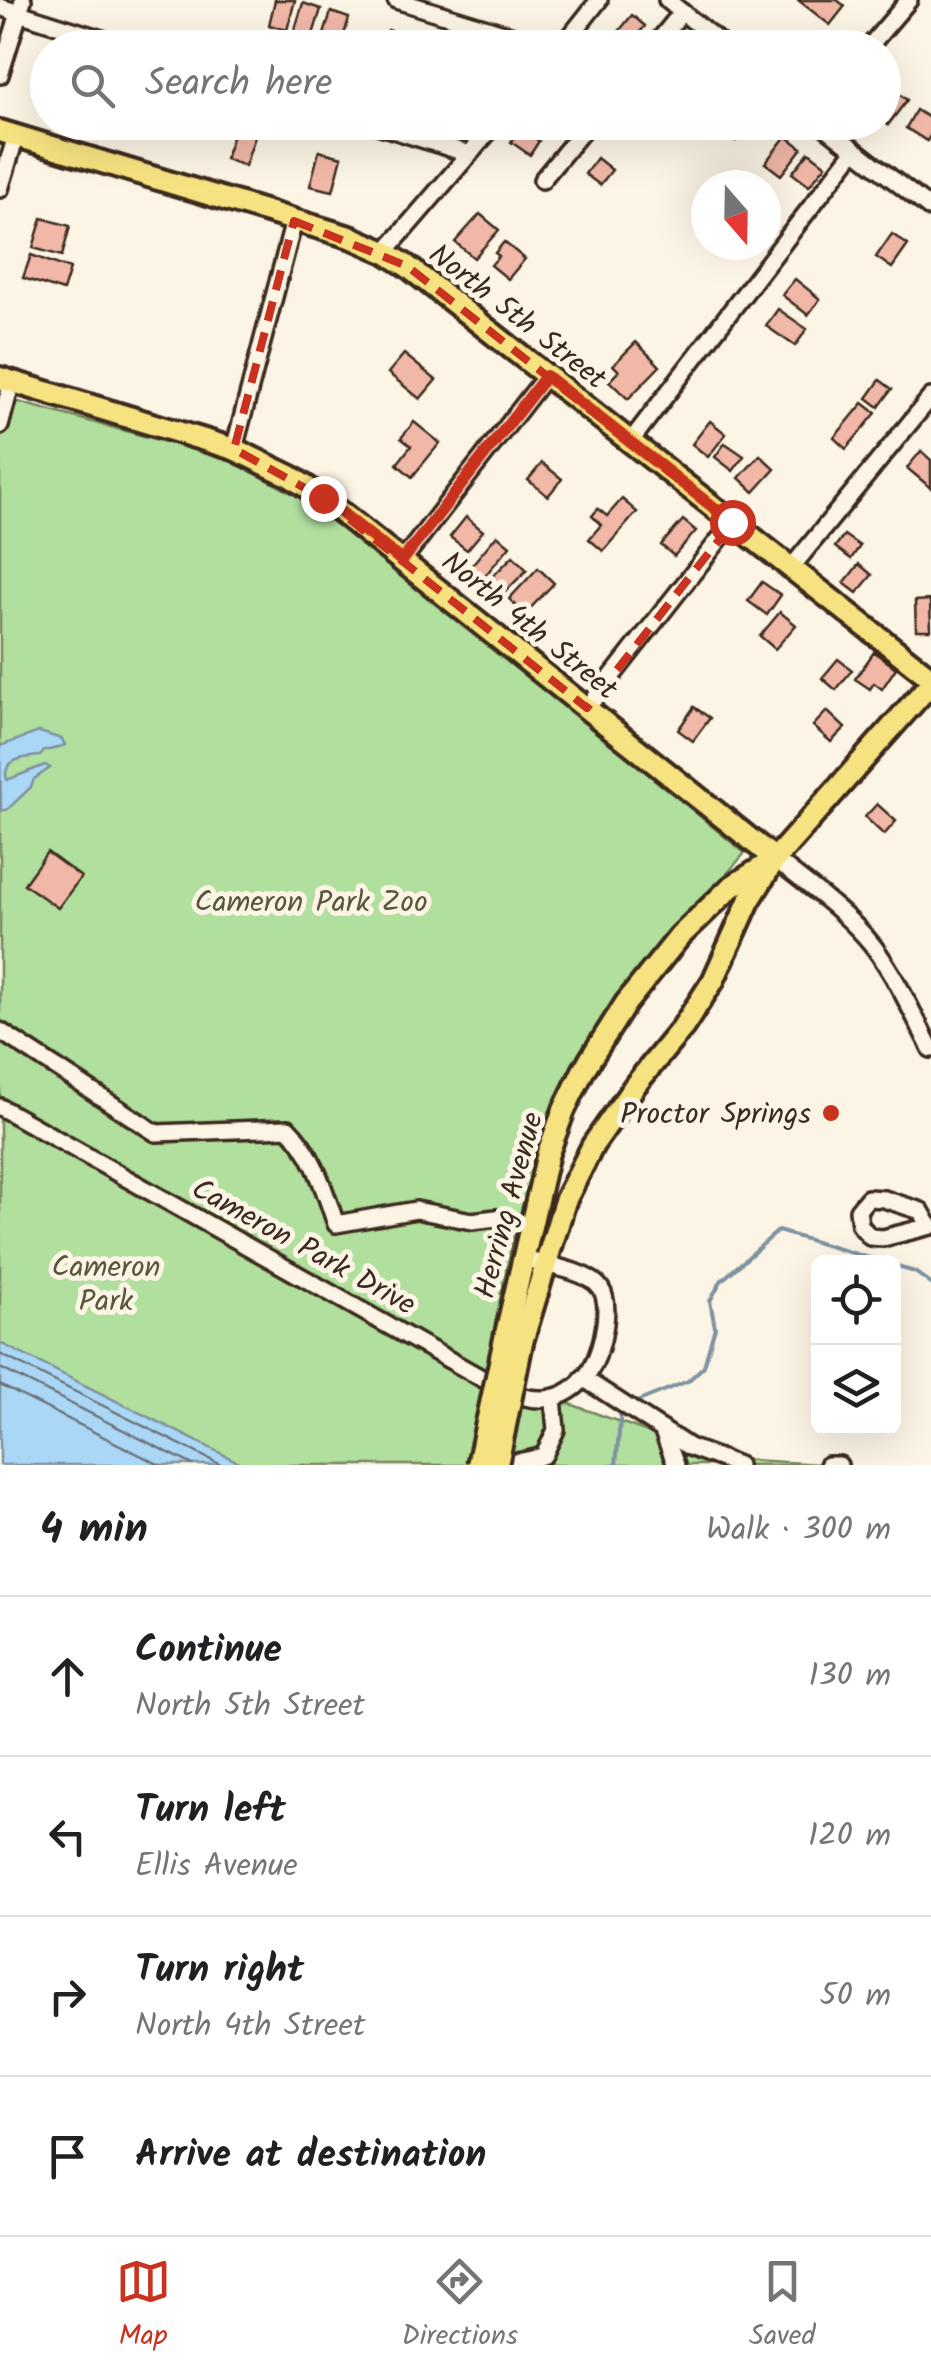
<!DOCTYPE html>
<html lang="en">
<head>
<meta charset="utf-8">
<style>
	body { margin:0; font-family:Kalam,sans-serif; background:#f6f6f6; color:#202124 }
	.controls { position:absolute; right:30px; bottom:30px; display:grid; overflow:hidden; border-radius:15px; box-shadow:0 10px 40px #0002 }
	.controls button { width:90px; height:90px; display:grid; place-items:center; padding:0; border:0; border-bottom:2px solid #e0e0e0; background:#fff; color:#202124; font:50px sans-serif }
	.compass { position:absolute; left:691px; top:170px; width:90px; height:90px; border-radius:50%; background:#fff; box-shadow:0 10px 40px #0002; rotate:160deg }
	.stop { position:absolute; width:30px; height:30px; margin:-22px; border:8px solid #c8321e; border-radius:50%; background:#fff }
	.stop.end { background:#c8321e; border-color:#fff; box-shadow:0 2px 10px #0008 }
	.list { margin:0; padding:0; list-style:none }
	h2 { display:flex; justify-content:space-between; align-items:center; height:130px; margin:0; padding:0 40px; font-size:42px }
	h2 small { font-size:32px; font-weight:400; color:#757577 }
	.list li { display:grid; grid-template-columns:65px 1fr auto; gap:30px; align-items:center; box-sizing:border-box; height:160px; padding:0 40px; border-top:2px solid #e0e0e0 }
	.list b { display:block; font-size:38px; white-space:nowrap }
	.list p { margin:0; font-size:32px; white-space:nowrap; color:#757577 }
	.list em { font-size:32px; font-style:normal; color:#757577 }
	.icon { flex:none; width:55px; height:55px; fill:none; stroke:currentColor; stroke-width:2; stroke-linecap:round; stroke-linejoin:round }
	.map { position:relative; flex:none; width:931px; height:1465px; overflow:hidden }
	.search { position:absolute; background:#fff; box-shadow:0 10px 40px #0002; left:30px; right:30px; top:30px; height:110px; display:flex; align-items:center; gap:25px; box-sizing:border-box; padding:0 35px; border-radius:55px; color:#757577; font-size:38px }
	.sheet { height:770px; background:#fff }
	nav { display:flex; justify-content:space-around; align-items:center; box-sizing:border-box; height:140px; border-top:2px solid #e0e0e0; background:#fff; font-size:28px; color:#757577 }
	nav a { display:grid; justify-items:center; gap:5px }
	nav .on { color:#c8321e }
	.map>svg:first-child { display:block }
	.green { fill:#b0df9e; stroke:#76845e; stroke-width:2.5 }
	.water { fill:#abd7f6; stroke:#7e92a0; stroke-width:2.5 }
	.lines { fill:none; stroke-linecap:round; stroke-linejoin:round }
	.shore { stroke:#686f74; stroke-width:2.5 }
	.stream { stroke:#7e92a0; stroke-width:4 }
	.building { fill:#f1b8a8; stroke:#3b2a1e; stroke-width:2.5 }
	.minor-casing { stroke:#3b2a1e; stroke-width:22 }
	.major-casing { stroke:#3b2a1e; stroke-width:28 }
	.minor { stroke:#fcf5e5; stroke-width:15 }
	.major { stroke:#f7e281; stroke-width:20 }
	.major-bridge-casing { stroke:#3b2a1e; stroke-width:28; stroke-linecap:butt }
	.major-bridge { stroke:#f7e281; stroke-width:20 }
	.route { stroke:#c8321e; stroke-width:12 }
	.marked { fill:none; stroke:#c8321e; stroke-width:8; stroke-dasharray:20 12; stroke-linejoin:round }
	.poi-dot { fill:#c8321e; stroke:#fcf5e5; stroke-width:4 }
	.labels { text-anchor:middle; stroke-width:10; stroke-linejoin:round; paint-order:stroke }
	.street-label { font-size:30px; fill:#3b2a1e; stroke:#fcf5e5 }
	.park-label { font-size:30px; fill:#58573e; stroke:#fcf5e5 }
	.poi-label { font-size:30px; fill:#3b2a1e; stroke:#fcf5e5; text-anchor:end }
</style>
</head>
<body>
<div class="map">
<svg width="931" height="1465" viewBox="0 0 931 1465">
	<rect width="100%" height="100%" fill="#fcf5e5"/>
	<filter id="ink" filterUnits="userSpaceOnUse"><feTurbulence type="fractalNoise" baseFrequency=".01" numOctaves="2"/><feDisplacementMap in="SourceGraphic" scale="20" xChannelSelector="R" yChannelSelector="G"/><feConvolveMatrix kernelMatrix="1 2 1 2 8 2 1 2 1" color-interpolation-filters="sRGB"/></filter>
	<g filter="url(#ink)">
		<path class="green" d="M0,397L232,460L329,514L745,853L604,1014L552,1109L514,1234L485,1373L719,1458L837,1465H244L0,1343V1110L408,1328L0,1099Z"/>
		<g class="water">
			<path d="M39,732L62,739L65,745L50,750H45L40,756C25,757 1,759 7,780L45,765L50,768L34,779L31,787L8,809L1,811L0,746Z"/>
			<path d="M0,1343L244,1465H0Z"/>
		</g>
		<g class="lines">
			<g class="shore">
				<path d="M0,1354L221,1465"/>
				<path d="M0,1368L193,1465"/>
				<path d="M0,1385L160,1465"/>
			</g>
			<g class="stream">
				<path d="M894,1266L915,1272L931,1284"/>
				<path d="M634,1403L688,1381L704,1366L715,1327L710,1301L721,1281L778,1231L883,1262"/>
				<path d="M616,1465L621,1410"/>
			</g>
		</g>
		<g class="building">
			<path d="M275,0H295L287,30L269,25Z"/>
			<path d="M798,0H837L845,6L830,25Z"/>
			<path d="M303,3L321,9L311,41L293,36Z"/>
			<path d="M331,12L349,18L340,48H329L330,43L322,41Z"/>
			<path d="M632,15L645,26L629,45L616,35Z"/>
			<path d="M388,30L405,35L400,48H382Z"/>
			<path d="M894,90L907,100L888,125L884,121V96L888,99Z"/>
			<path d="M916,110L931,119V134L927,141L906,128Z"/>
			<path d="M237,122L258,128L245,166L225,159Z"/>
			<path d="M726,122H751L736,141L721,128Z"/>
			<path d="M520,128L539,141L530,155L511,142Z"/>
			<path d="M786,136L802,148L781,175L765,163Z"/>
			<path d="M319,151L342,157L333,191L310,186Z"/>
			<path d="M809,152L826,165L809,186L792,173Z"/>
			<path d="M597,158L612,170L600,185L585,174Z"/>
			<path d="M480,214L499,230L474,258L455,242Z"/>
			<path d="M42,218L70,226L62,256L33,248Z"/>
			<path d="M892,234L908,245L892,268L876,257Z"/>
			<path d="M504,242L525,259L508,279L491,265L499,256L495,253Z"/>
			<path d="M31,255L70,269L63,291L23,278Z"/>
			<path d="M795,279L820,299L808,315L782,295Z"/>
			<path d="M778,309L807,329L795,346L766,326Z"/>
			<path d="M636,342L660,366L628,399L609,381L619,371L613,365Z"/>
			<path d="M404,354L436,380L420,399L388,373Z"/>
			<path d="M880,380L892,389L879,407L867,398Z"/>
			<path d="M863,403L876,413L846,449L834,438Z"/>
			<path d="M710,421L726,434L708,457L692,444Z"/>
			<path d="M414,422L440,443L412,477L397,464L411,446L401,438Z"/>
			<path d="M725,443L744,456L733,471L715,457Z"/>
			<path d="M921,451L931,460V488L907,468Z"/>
			<path d="M760,455L775,469L754,492L739,478Z"/>
			<path d="M542,463L562,479L548,496L528,480Z"/>
			<path d="M622,499L637,512L603,551L589,539L601,525L592,516L598,509L607,516Z"/>
			<path d="M466,517L483,531L467,550L450,537Z"/>
			<path d="M683,520L696,531L674,556L661,545Z"/>
			<path d="M497,535L510,546L483,578L470,567Z"/>
			<path d="M844,535L860,546L851,559L835,547Z"/>
			<path d="M513,556L527,570L502,595L488,581Z"/>
			<path d="M859,564L872,575L857,593L844,583Z"/>
			<path d="M538,568L554,583L525,614L509,599Z"/>
			<path d="M762,582L781,595L767,615L748,601Z"/>
			<path d="M930,600L931,630H916L915,601Z"/>
			<path d="M780,612L796,625L775,649L760,636Z"/>
			<path d="M874,652L896,668L882,689L874,683L870,689L855,679Z"/>
			<path d="M838,659L852,670L836,690L822,678Z"/>
			<path d="M694,707L710,718L693,741L678,730Z"/>
			<path d="M827,711L845,728L831,742L813,726Z"/>
			<path d="M877,804L896,821L884,835L865,817Z"/>
			<path d="M47,852L81,877L58,908L24,884Z"/>
		</g>
		<g class="lines">
			<defs>
				<g id="minor">
					<path d="M396,0L552,48"/>
					<path d="M667,0L727,48"/>
					<path d="M0,7L130,48"/>
					<path d="M561,48L599,0"/>
					<path d="M653,48L682,12"/>
					<path d="M868,48L909,0"/>
					<path d="M0,75L23,0"/>
					<path d="M368,122L469,154"/>
					<path d="M819,122L931,209"/>
					<path d="M542,180L590,122"/>
					<path d="M0,189L16,136"/>
					<path d="M385,252L497,122"/>
					<path d="M0,426L12,381"/>
					<path d="M630,442L854,151"/>
					<path d="M234,449L294,221"/>
					<path d="M402,561L546,376"/>
					<path d="M791,568L931,397"/>
					<path d="M587,708L733,522"/>
					<path d="M775,859C808,886 847,912 874,947C897,978 913,1014 931,1049"/>
					<path d="M0,1031L156,1133L288,1128C315,1155 324,1190 336,1224L416,1210L472,1221L496,1218"/>
					<path d="M0,1107L485,1380C506,1390 527,1403 551,1398C569,1395 585,1381 593,1365C602,1348 612,1306 601,1289C590,1271 542,1264 522,1259"/>
					<path d="M929,1225L921,1211L884,1199L868,1198L858,1210L860,1225L870,1237L883,1238L931,1226"/>
					<path d="M583,1378L689,1447L738,1465"/>
					<path d="M662,1429L676,1465"/>
					<path d="M499,1465C515,1461 529,1462 544,1455L556,1430L553,1398"/>
					<path d="M828,1465H839"/>
				</g>
				<g id="major">
					<path d="M0,131L353,238L385,252L407,266L931,678"/>
					<path d="M0,378L234,449L290,476L323,498L775,859"/>
					<path d="M506,1334L548,1153L564,1110L584,1069L626,1003L680,936L731,887L769,863"/>
					<path d="M522,1342L565,1201L593,1145L636,1084L683,1027L713,981L749,901L775,859L931,683"/>
				</g>
			</defs>
			<use href="#minor" class="minor-casing"/>
			<use href="#major" class="major-casing"/>
			<use href="#minor" class="minor"/>
			<use href="#major" class="major"/>
			<defs>
				<g id="major-bridge">
					<path d="M478,1465L506,1334"/>
					<path d="M497,1465L522,1342"/>
				</g>
			</defs>
			<use href="#major-bridge" class="major-bridge-casing"/>
			<use href="#major-bridge" class="major-bridge"/>
		</g>
	</g>
	<g class="lines" filter="url(#ink)">
		<path class="route" d="M323,498L402,561L546,376L732,522"/>
	</g>
	<path class="marked" d="M294,221L407,266L733,522L587,708L323,498L234,449Z"/>
	<circle class="poi-dot" cx="831" cy="1113" r="10"/>
	<g class="labels">
		<g class="street-label">
			<text transform="translate(518 316) rotate(38)" y="10">North 5th Street</text>
			<text transform="translate(530 625) rotate(39)" y="10">North 4th Street</text>
			<text transform="translate(508 1205) rotate(-75)" y="10">Herring Avenue</text>
			<text transform="translate(304 1246) rotate(29)" y="10">Cameron Park Drive</text>
		</g>
		<g class="park-label">
			<text x="311" y="911">Cameron Park Zoo</text>
			<text x="106" y="1276">Cameron<tspan x="106" dy="34">Park</tspan></text>
		</g>
		<g class="poi-label">
			<text x="811" y="1123">Proctor Springs</text>
		</g>
	</g>
</svg>
<div class="controls">
<button><svg class="icon" aria-label="locate" viewBox="0 0 24 24"><circle cx="12" cy="12" r="6"/><path d="M12 2v4M12 18v4M2 12h4M18 12h4"/></svg></button>
<button><svg class="icon" aria-label="layers" viewBox="0 0 24 24"><path d="M12 4l9 5-9 5-9-5zM3 14l9 5 9-5"/></svg></button>
</div>
<svg class="compass" viewBox="-18 -18 36 36"><path d="M0-13l5 13h-10z" fill="#e53935"/><path d="M0 13l5-13h-10z" fill="#757577"/></svg>
<div class="stop" style="left:732px;top:522px"></div>
<div class="stop end" style="left:323px;top:498px"></div>
<div class="search"><svg class="icon" aria-label="search" viewBox="0 0 24 24"><circle cx="10" cy="10" r="6"/><path d="M15 15l6 6"/></svg>Search here</div>
</div>
<section class="sheet">
<h2>4 min<small>Walk · 300 m</small></h2>
<ul class="list">
<li><svg class="icon" aria-label="ahead" viewBox="0 0 24 24"><path d="M12 20V5M6 11l6-6 6 6"/></svg><div><b>Continue</b><p>North 5th Street</p></div><em>130 m</em></li>
<li><svg class="icon" aria-label="left" viewBox="0 0 24 24"><path d="M17 20v-9H6M10 6l-5 5 5 5"/></svg><div><b>Turn left</b><p>Ellis Avenue</p></div><em>120 m</em></li>
<li><svg class="icon" aria-label="right" viewBox="0 0 24 24"><path d="M7 20v-9h11M14 6l5 5-5 5"/></svg><div><b>Turn right</b><p>North 4th Street</p></div><em>50 m</em></li>
<li><svg class="icon" aria-label="arrive" viewBox="0 0 24 24"><path d="M6 21V4h12l-3 4 3 4H6"/></svg><div><b>Arrive at destination</b></div></li>
</ul>
</section>
<nav>
<a class="on"><svg class="icon" aria-label="map" viewBox="0 0 24 24"><path d="M3 6l6-2 6 2 6-2v14l-6 2-6-2-6 2zM9 4v14M15 6v14"/></svg>Map</a>
<a><svg class="icon" aria-label="directions" viewBox="0 0 24 24"><path d="M12 3l9 9-9 9-9-9zM9 14v-3h6M13 9l2 2-2 2"/></svg>Directions</a>
<a><svg class="icon" aria-label="saved" viewBox="0 0 24 24"><path d="M7 4h10v16l-5-4-5 4z"/></svg>Saved</a>
</nav>
</body>
</html>
